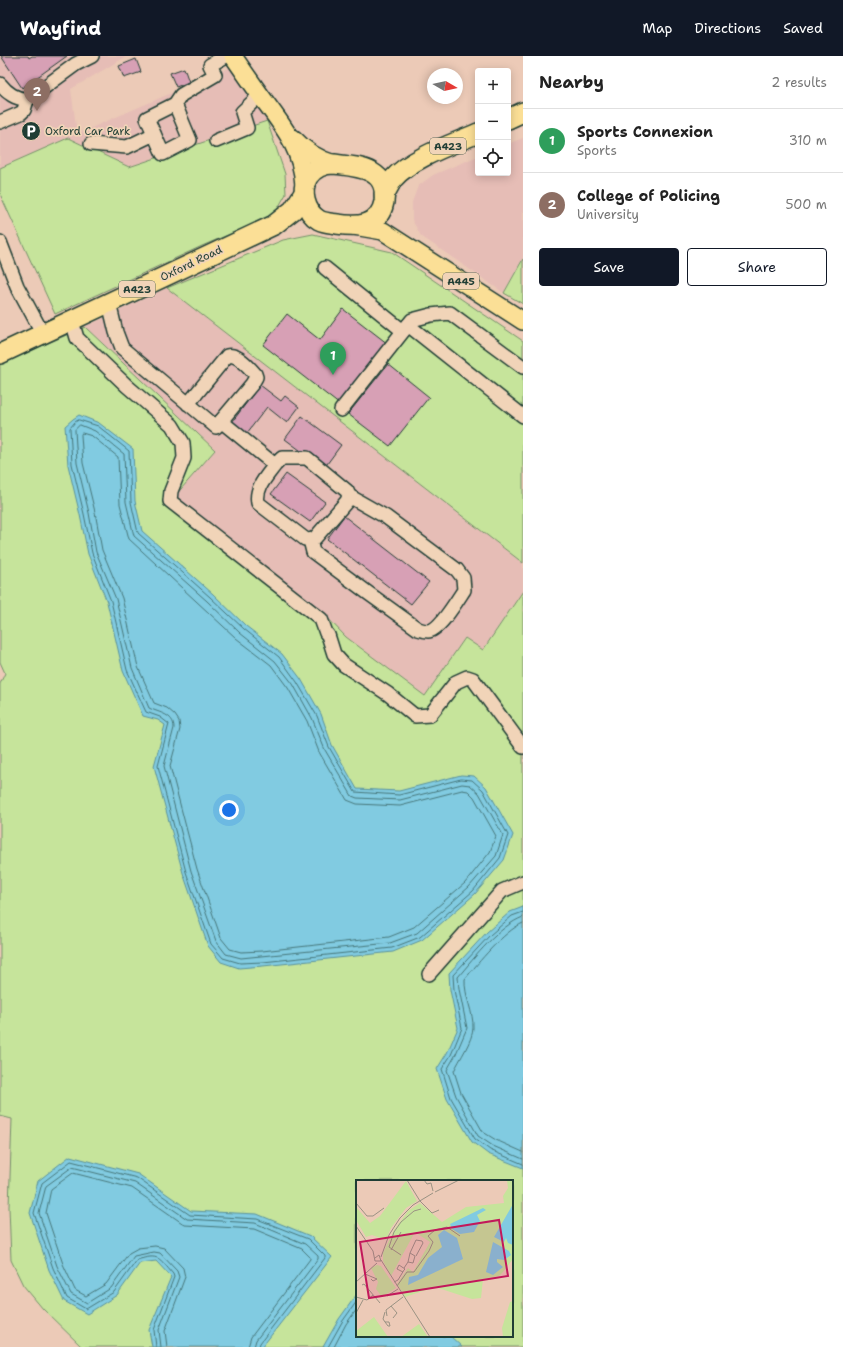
<!DOCTYPE html>
<html lang="en">
<head>
<meta charset="utf-8">
<style>
	body { margin:0; font-family:"Shantell Sans",sans-serif; background:#f6f6f6; color:#222 }
	.controls { position:absolute; right:12px; top:12px; display:grid; overflow:hidden; border-radius:4px; box-shadow:0 2px 10px #0003 }
	.controls button { width:36px; height:36px; display:grid; place-items:center; padding:0; border:0; border-bottom:1px solid #e0e0e0; background:#fff; color:#222; font:20px sans-serif }
	.compass { position:absolute; left:427px; top:12px; width:36px; height:36px; border-radius:50%; background:#fff; box-shadow:0 2px 10px #0003; rotate:99deg }
	.you { position:absolute; left:229px; top:754px; width:14px; height:14px; margin:-10px; border:3px solid #fff; border-radius:50%; background:#1a73e8; box-shadow:0 0 0 6px #1a73e833 }
	.badge { display:grid; place-items:center; width:26px; height:26px; border-radius:50%; background:#111827; color:#fff; font-size:13px; font-weight:700 }
	.pin { position:absolute; translate:-50% -33px; filter:drop-shadow(0 1px 2px #0008) }
	.pin::after { content:''; position:absolute; top:21px; width:14px; height:12px; background:inherit; clip-path:polygon(0 0,100% 0,50% 100%) }
	.list { margin:0; padding:0; list-style:none }
	h2 { display:flex; justify-content:space-between; align-items:center; height:52px; margin:0; padding:0 16px; font-size:17px }
	h2 small { font-size:13px; font-weight:400; color:#767676 }
	.list li { display:grid; grid-template-columns:26px 1fr auto; gap:12px; align-items:center; box-sizing:border-box; height:64px; padding:0 16px; border-top:1px solid #e0e0e0 }
	.list b { display:block; font-size:15px; white-space:nowrap }
	.list p { margin:0; font-size:13px; white-space:nowrap; color:#767676 }
	.list em { font-size:13px; font-style:normal; color:#767676 }
	.actions { display:flex; gap:8px; padding:12px 16px }
	.actions a { flex:1; padding:9px 0; border:1px solid #111827; border-radius:4px; text-align:center; font-size:14px; color:#111827 }
	.actions .main { background:#111827; color:#fff }
	.icon { flex:none; width:22px; height:22px; fill:none; stroke:currentColor; stroke-width:2; stroke-linecap:round; stroke-linejoin:round }
	.map { position:relative; flex:none; width:523px; height:1291px; overflow:hidden }
	header { display:flex; align-items:center; gap:24px; box-sizing:border-box; height:56px; padding:0 20px; background:#111827; color:#fff }
	header strong { font-size:19px }
	nav { display:flex; gap:22px; margin-inline-start:auto; font-size:14px }
	main { display:flex }
	aside { flex:1; background:#fff }
	.map>svg:first-child { display:block }
	.built { fill:#e6bdb6 }
	.green { fill:#c6e49b; stroke:#729068; fill-rule:evenodd }
	.water { fill:#81cbe1; stroke:#5a929c }
	.lines { fill:none; stroke-linecap:round; stroke-linejoin:round }
	.shore { stroke:#467679; stroke-width:1 }
	.building { fill:#d7a0b5; stroke:#1f3d34 }
	.minor-casing { stroke:#1f3d34; stroke-width:16 }
	.major-casing { stroke:#1f3d34; stroke-width:20 }
	.highway-casing { stroke:#1f3d34; stroke-width:22 }
	.minor { stroke:#f1d4b8; stroke-width:13 }
	.major { stroke:#fbdf96; stroke-width:17 }
	.highway { stroke:#fbdf96; stroke-width:19 }
	.labels { text-anchor:middle; stroke-width:3.5; stroke-linejoin:round; paint-order:stroke }
	.shield { fill:#f1d4b8; stroke:#5e6a5c; stroke-width:1 }
	.shield-label { font-size:10px; font-weight:bold; fill:#1f3d34 }
	.poi-label { font-size:11px; fill:#1f3d34; stroke:#f1d4b8; text-anchor:start }
	.street-label { font-size:11px; fill:#1f3d34; stroke:#f1d4b8 }
	.inset-road { fill:none; stroke:#9a9283; stroke-width:1 }
	.view { fill:#c2185b; fill-opacity:0.15; stroke:#c2185b; stroke-width:2 }
	.inset-edge { fill:none; stroke:#1f3d34; stroke-width:2 }
</style>
</head>
<body>
<header>
<strong>Wayfind</strong>
<nav><a>Map</a><a>Directions</a><a>Saved</a></nav>
</header>
<main>
<div class="map">
<svg width="523" height="1291" viewBox="0 0 523 1291">
	<rect width="100%" height="100%" fill="#eccab7"/>
	<filter id="ink" filterUnits="userSpaceOnUse"><feTurbulence type="fractalNoise" baseFrequency=".025" numOctaves="2"/><feDisplacementMap in="SourceGraphic" scale="8" xChannelSelector="R" yChannelSelector="G"/><feConvolveMatrix kernelMatrix="1 2 1 2 8 2 1 2 1" color-interpolation-filters="sRGB"/></filter>
	<g filter="url(#ink)">
		<g class="built">
			<path d="M0,0H127L71,33L77,78L229,12L267,65L128,111L68,82L0,112Z"/>
			<path d="M523,82V203L504,237L421,180L412,164V146L418,130L433,119L478,100V117H508V88Z"/>
			<path d="M167,232L523,507V535L483,594L465,582L425,640L346,581L316,550L174,441L215,394L85,271Z"/>
		</g>
		<g class="green">
			<path d="M267,65L285,118L286,138L274,159L202,190L55,258L0,138V112L68,82L129,111Z"/>
			<path d="M313,178L392,196L523,285V507L167,232L283,184Z"/>
			<path d="M523,203V248L504,237Z"/>
			<path d="M85,271L215,394L174,441L316,550L346,581L425,640L465,582L483,594L523,535V1291H82L43,1253L23,1229L11,1204L9,1151L12,1063L0,1060V628L5,617L0,606V308ZM357,1125H512V1280H357Z"/>
		</g>
		<g class="water">
			<path d="M79,359L99,367L133,393L135,445L142,475L213,538L246,570L282,598L301,623L321,658L332,689L357,733L399,735L461,719L474,720L486,731L513,779L504,804L475,838L422,884L393,896L263,910L239,912L221,906L208,890L183,817L154,710L165,669L158,664L143,660L123,615L107,546L88,498L80,459L68,409L65,370L73,363Z"/>
			<path d="M523,851V1112L488,1098L472,1086L447,1043L437,1013L447,997L458,972L450,934L449,917L487,876L510,856Z"/>
			<path d="M70,1100L138,1118L191,1155L257,1158L310,1180L332,1201L262,1291H152L149,1274L171,1221L156,1205L140,1207L117,1239L87,1258L64,1245L49,1214L30,1157L38,1125Z"/>
			<path d="M357,1238V1280H450L462,1291H323L339,1263Z"/>
		</g>
		<g class="lines">
			<g class="shore">
				<path d="M79,364L98,370L129,395L131,446L138,477L210,541L244,573L279,601L297,626L317,660L329,691L355,736L399,739L461,723L472,724L483,734L508,779L500,802L473,835L420,881L392,892L263,906L240,907L223,902L211,888L186,816L158,710L169,668L160,661L146,656L127,614L111,545L92,497L84,458L72,408L70,372L75,366Z"/>
				<path d="M80,369L95,375L124,398L126,446L134,480L207,545L240,577L275,605L293,628L312,662L325,694L352,740L357,742L400,744L462,728L470,729L479,737L503,779L496,800L469,831L417,877L390,887L241,902L226,898L216,885L191,815L164,710L174,672C174,658 159,657 149,652L132,612L116,543L96,496L89,457L77,407L75,374Z"/>
				<path d="M82,377L92,380L118,401L120,448L129,483L236,582L271,609L288,632L307,665L319,696L347,744L357,748L400,750L462,734L468,735L474,741L496,780L490,796L465,827L414,871L389,881L262,895L241,896L230,893L221,882L197,813L170,710L180,673L179,665L175,659L167,652L154,647L138,611L122,542L102,494L95,456L83,407L81,379Z"/>
				<path d="M523,856L512,860L490,879L453,919L454,934L462,972L451,999L442,1013L451,1042L475,1083L490,1094L523,1108"/>
				<path d="M523,861C499,870 475,901 458,921L459,933L467,972L455,1000L447,1014L456,1040L478,1080L493,1090L523,1103"/>
				<path d="M523,867C504,875 478,907 465,923C464,940 474,957 473,972C473,984 459,1004 454,1015L461,1037L483,1076L496,1084L523,1096"/>
				<path d="M156,1291L154,1274L174,1221L173,1218C159,1202 159,1197 137,1204L114,1236L86,1253L67,1242L53,1212L34,1157L42,1127L71,1105L137,1122L190,1159L257,1163L308,1183L325,1200V1202L260,1287L259,1291"/>
				<path d="M161,1291L159,1274L179,1221L177,1215L160,1197L154,1196L134,1200L111,1232L87,1247L71,1238L57,1210L39,1157L46,1130L72,1111L135,1127L187,1163L255,1167L305,1188L318,1200V1203L256,1284L254,1291"/>
				<path d="M167,1291L165,1275L185,1221L183,1212L164,1192L155,1190L138,1192L129,1197L106,1228L86,1240L75,1234L63,1208L46,1157L51,1133L73,1117L132,1132L185,1169L254,1173L302,1193L310,1201V1203L251,1281L248,1291"/>
				<path d="M328,1291L342,1266L357,1245"/>
				<path d="M334,1291L346,1268L357,1253"/>
			</g>
		</g>
		<g class="building">
			<path d="M1,0H28L29,2L32,0H67L22,32Z"/>
			<path d="M136,3L141,16L124,22L119,10Z"/>
			<path d="M184,12L189,26L176,31L170,17Z"/>
			<path d="M343,253L388,288L340,349L263,289L287,258L320,284Z"/>
			<path d="M388,308L429,341L390,390L348,358Z"/>
			<path d="M260,329L281,345L285,340L299,351L287,367L267,351L247,377L232,366Z"/>
			<path d="M302,360L341,389L324,412L285,383Z"/>
			<path d="M286,418L325,446L310,466L271,438Z"/>
			<path d="M344,460L429,526L411,548L327,483Z"/>
		</g>
		<g class="lines">
			<defs>
				<g id="minor">
					<path d="M0,28C8,38 15,42 27,44"/>
					<path d="M27,44L76,8L92,0"/>
					<path d="M175,48L190,84L163,98L147,62L175,48L181,39L215,19L210,9L226,0"/>
					<path d="M0,66L21,57L24,54L27,44"/>
					<path d="M216,85L247,72L242,56L260,39"/>
					<path d="M91,88L127,91L154,78"/>
					<path d="M0,186L17,230L43,278"/>
					<path d="M325,212L403,275"/>
					<path d="M109,247L116,276L122,292L216,371L252,328L256,321L255,318C249,311 237,297 227,300L188,348"/>
					<path d="M72,265L77,282L127,330L172,369L183,387L184,402L171,435L170,445L321,563L326,577L328,579L334,598L344,609L388,638L415,660L430,659L456,626L467,621L473,623L523,691"/>
					<path d="M408,269L523,360"/>
					<path d="M341,354L412,264L431,259L450,257L523,311"/>
					<path d="M221,365L275,409C266,421 255,432 258,447L305,483L310,484L315,482L347,445L349,440L347,435L307,402H282L275,409"/>
					<path d="M310,484L313,496L368,537L418,573C421,574 425,575 428,575C439,575 458,543 464,534L463,522L457,514L386,461L349,440"/>
					<path d="M429,918L502,835L523,826"/>
				</g>
				<g id="major">
					<path d="M233,0C244,16 255,32 266,47C286,74 302,95 304,129"/>
					<path d="M293,82C305,95 317,103 334,108"/>
					<path d="M354,170L383,175L523,265"/>
				</g>
				<g id="highway">
					<path d="M508,63L523,56"/>
					<path d="M334,108C358,111 389,112 384,146C379,171 357,171 337,168C331,167 325,167 319,164C305,156 300,135 308,121C314,112 323,108 334,108Z"/>
					<path d="M384,139C387,134 390,128 393,123C411,102 453,88 478,77"/>
					<path d="M0,298L274,169L293,154L304,137"/>
				</g>
			</defs>
			<use href="#minor" class="minor-casing"/>
			<use href="#major" class="major-casing"/>
			<use href="#highway" class="highway-casing"/>
			<use href="#minor" class="minor"/>
			<use href="#major" class="major"/>
			<use href="#highway" class="highway"/>
		</g>
	</g>
	<defs>
		<symbol id="parking-disc" viewBox="-11 -11 22 22"><circle r="9.5" fill="#1f3d34" stroke="#f1d4b8"/><path d="M-3.5-5.5H1a3.5 3.5 0 0 1 0 7H-1V5.5H-3.5ZM-1-3.4V-.6H.8a1.4 1.4 0 0 0 0-2.8Z" fill="#fff"/></symbol>
	</defs>
	<g fill-rule="evenodd">
		<use href="#parking-disc" x="20" y="64" width="22" height="22"/>
	</g>
	<g class="labels">
		<g class="shield">
			<rect x="430" y="82" width="36" height="16" rx="3"/>
			<rect x="443" y="217" width="36" height="16" rx="3"/>
			<rect x="119" y="225" width="36" height="16" rx="3"/>
		</g>
		<g class="shield-label">
			<text x="448" y="94">A423</text>
			<text x="461" y="229">A445</text>
			<text x="137" y="237">A423</text>
		</g>
		<g class="poi-label">
			<text x="45" y="79">Oxford Car Park</text>
		</g>
		<g class="street-label">
			<text transform="translate(191 207) rotate(-26)" y="4">Oxford Road</text>
		</g>
	</g>
	<g transform="translate(356 1124)">
		<rect width="157" height="157" fill="#eccab7"/>
		<path d="M151,0H157V79L147,92L143,96L127,99L125,118L116,119L79,107L49,117L41,104L52,88L57,92L74,62L59,52L35,96L27,81V73L38,50L52,31L64,23L86,42L110,27L148,23L147,16L152,8ZM50,1L61,21L50,28L35,48L30,60L16,55L10,57L0,40V27L14,43L24,36ZM21,85L25,86L40,108L26,117L20,109L22,102L15,88ZM157,121V157H147L146,148L154,122ZM18,137L32,157H0V151ZM63,144L72,157H45Z" fill="#c6e49b"/>
		<path d="M157,24V65L152,63L150,58L148,62L138,57ZM127,28L130,30L121,35L124,41L118,52L104,54L96,49L94,44ZM88,50L101,58L107,79L52,105L53,97L62,95L72,78L86,67L82,55ZM137,62L153,71L155,75L148,80L141,79V82L147,87L137,95L130,92Z" fill="#81cbe1"/>
		<path class="inset-road" d="M51,0L64,21L76,33L83,30M68,0L71,4L75,3L77,11M79,12L103,0M0,23L11,36H17L28,28M0,46L17,71L19,81H25L23,75L19,78M38,52L45,42L58,31L65,29M38,52L33,67L45,75M35,70L45,52M54,73L60,60L66,61L67,63L60,76M25,77L33,55L44,38L57,25L77,13M25,80L74,157M48,88L52,82L57,83L59,76L54,73L52,82M9,94L21,99L17,101L15,99M0,102L21,83M38,102L42,100L48,90L49,89L43,85L41,89L47,92M6,105L8,104L24,123M41,106L51,92H58L73,71L77,62L72,56L79,50L91,47L104,56M31,116L42,109M0,117L11,120L17,115M35,126L41,133L37,138M0,133L7,120M31,136L30,130L47,117M29,142H33L34,146H32L29,142L27,139L29,132"/>
		<path class="view" d="M143,40L152,96L13,118L4,62Z"/>
		<rect width="157" height="157" class="inset-edge"/>
	</g>
</svg>
<div class="controls">
<button>+</button>
<button>−</button>
<button><svg class="icon" aria-label="locate" viewBox="0 0 24 24"><circle cx="12" cy="12" r="6"/><path d="M12 2v4M12 18v4M2 12h4M18 12h4"/></svg></button>
</div>
<svg class="compass" viewBox="-18 -18 36 36"><path d="M0-13l5 13h-10z" fill="#e53935"/><path d="M0 13l5-13h-10z" fill="#767676"/></svg>
<div class="you"></div>
<div class="pin badge" style="left:333px;top:319px;background:#2e9e5b">1</div>
<div class="pin badge" style="left:37px;top:55px;background:#8d6e63">2</div>
</div>
<aside>
<h2>Nearby<small>2 results</small></h2>
<ul class="list">
<li><span class="badge" style="background:#2e9e5b">1</span><div><b>Sports Connexion</b><p>Sports</p></div><em>310 m</em></li>
<li><span class="badge" style="background:#8d6e63">2</span><div><b>College of Policing</b><p>University</p></div><em>500 m</em></li>
</ul>
<div class="actions"><a class="main">Save</a><a>Share</a></div>
</aside>
</main>
</body>
</html>
